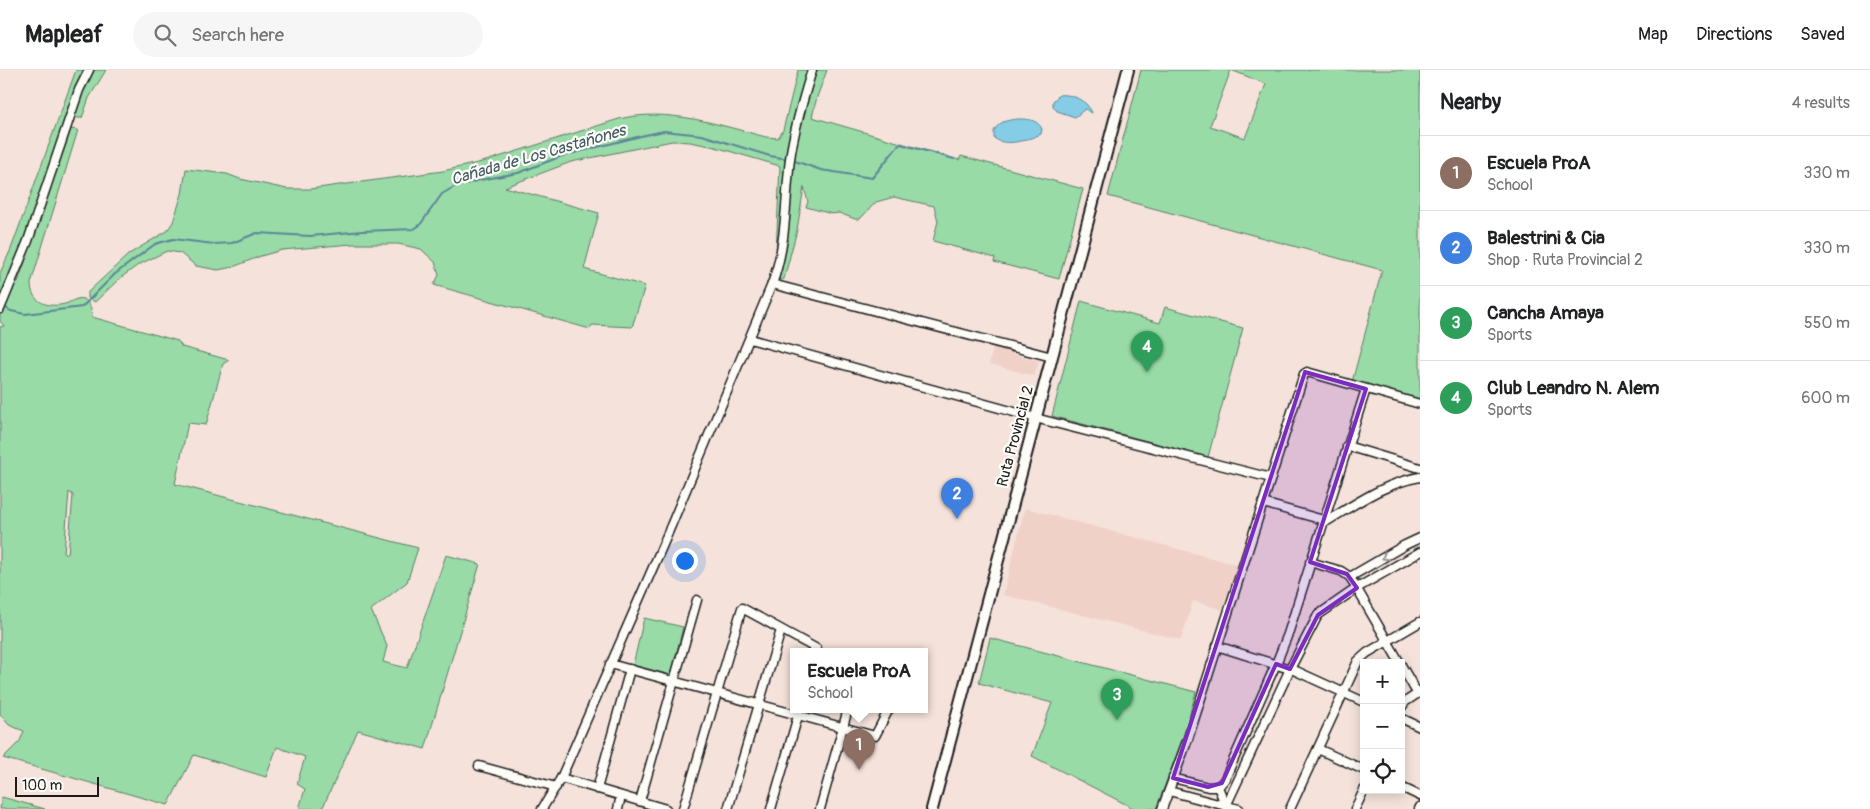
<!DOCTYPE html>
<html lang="en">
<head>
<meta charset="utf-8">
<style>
	body { margin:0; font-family:Pangolin,sans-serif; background:#f6f6f6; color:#202124 }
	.controls { position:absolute; right:15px; bottom:15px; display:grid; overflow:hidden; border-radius:0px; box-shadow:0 2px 12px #0003 }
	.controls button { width:45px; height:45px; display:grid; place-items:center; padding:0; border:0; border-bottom:1px solid #e0e0e0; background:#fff; color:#202124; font:25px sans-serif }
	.scale { position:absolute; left:15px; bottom:12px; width:84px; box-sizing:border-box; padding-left:5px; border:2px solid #1c1c1c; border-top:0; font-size:14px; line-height:18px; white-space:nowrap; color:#1c1c1c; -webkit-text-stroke:4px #fdfcf7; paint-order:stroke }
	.you { position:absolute; left:684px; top:490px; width:18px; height:18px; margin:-12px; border:4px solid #fff; border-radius:50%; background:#1a73e8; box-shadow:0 0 0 8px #1a73e833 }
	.badge { display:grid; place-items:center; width:32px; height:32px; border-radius:50%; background:#c8321e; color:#fff; font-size:16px; font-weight:700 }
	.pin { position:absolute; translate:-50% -41px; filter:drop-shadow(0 1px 2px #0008) }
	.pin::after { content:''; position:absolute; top:26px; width:18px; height:15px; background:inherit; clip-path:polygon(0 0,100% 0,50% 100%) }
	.popup { position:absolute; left:790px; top:578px; width:138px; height:65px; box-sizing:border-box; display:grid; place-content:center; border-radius:0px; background:#fff; filter:drop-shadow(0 1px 4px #0005); font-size:16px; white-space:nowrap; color:#757577 }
	.popup b { font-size:19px; color:#202124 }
	.popup::after { content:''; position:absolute; left:50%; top:100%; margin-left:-10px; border:10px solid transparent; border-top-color:#fff }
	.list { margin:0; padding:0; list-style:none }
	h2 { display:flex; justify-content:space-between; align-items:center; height:65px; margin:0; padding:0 20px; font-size:21px }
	h2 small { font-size:16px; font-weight:400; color:#757577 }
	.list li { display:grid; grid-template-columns:32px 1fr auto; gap:15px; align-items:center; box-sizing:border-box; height:75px; padding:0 20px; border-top:1px solid #e0e0e0 }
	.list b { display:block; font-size:19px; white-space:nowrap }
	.list p { margin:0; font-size:16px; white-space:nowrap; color:#757577 }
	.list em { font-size:16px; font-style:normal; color:#757577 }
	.icon { flex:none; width:28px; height:28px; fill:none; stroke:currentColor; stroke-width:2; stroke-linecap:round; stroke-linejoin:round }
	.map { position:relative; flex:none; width:1420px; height:739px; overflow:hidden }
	header { display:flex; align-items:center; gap:30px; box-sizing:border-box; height:70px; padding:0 25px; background:#fff; border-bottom:1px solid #e0e0e0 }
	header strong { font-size:24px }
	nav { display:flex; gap:28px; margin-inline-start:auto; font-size:18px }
	.search { width:350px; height:45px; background:#f6f6f6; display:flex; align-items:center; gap:12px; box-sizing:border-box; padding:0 18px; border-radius:28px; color:#757577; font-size:19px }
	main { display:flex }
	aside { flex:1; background:#fff }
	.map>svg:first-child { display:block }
	.built { fill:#efd1c8 }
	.green { fill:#98dba7; stroke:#5a7c62; fill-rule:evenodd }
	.water { fill:#85cde6; stroke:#5b8695 }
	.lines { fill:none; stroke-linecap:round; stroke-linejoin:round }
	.stream { stroke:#5b8695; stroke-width:2 }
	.minor-casing { stroke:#1c1c1c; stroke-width:11 }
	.major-casing { stroke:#1c1c1c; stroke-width:14 }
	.minor { stroke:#fdfcf7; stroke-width:8 }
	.major { stroke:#fdfcf7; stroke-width:10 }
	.oneway { stroke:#989794 }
	.marked { fill:#7b2cbf; fill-opacity:0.2; stroke:#7b2cbf; stroke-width:4; stroke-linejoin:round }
	.labels { text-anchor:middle; stroke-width:4.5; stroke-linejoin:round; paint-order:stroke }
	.street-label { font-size:15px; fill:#1c1c1c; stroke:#fdfcf7 }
	.water-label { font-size:16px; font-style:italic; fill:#415a63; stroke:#fdfcf7 }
</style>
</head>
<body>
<header>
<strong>Mapleaf</strong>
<div class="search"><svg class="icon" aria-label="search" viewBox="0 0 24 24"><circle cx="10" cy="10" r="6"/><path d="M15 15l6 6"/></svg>Search here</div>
<nav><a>Map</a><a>Directions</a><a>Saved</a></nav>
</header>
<main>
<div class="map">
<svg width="1420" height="739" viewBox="0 0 1420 739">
	<rect width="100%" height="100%" fill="#f5e3db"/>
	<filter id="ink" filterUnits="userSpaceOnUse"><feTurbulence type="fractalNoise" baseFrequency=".02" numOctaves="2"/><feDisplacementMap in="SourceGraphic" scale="10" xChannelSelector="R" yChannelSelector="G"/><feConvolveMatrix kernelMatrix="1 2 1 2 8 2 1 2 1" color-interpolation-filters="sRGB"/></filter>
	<g filter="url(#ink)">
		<g class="built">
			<path d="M994,275L1013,281V284L1039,291L1034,306L989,294Z"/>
			<path d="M1025,438L1238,495L1223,540L1193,531L1181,570L1003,525Z"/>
		</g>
		<g class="green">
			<path d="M76,0H86L4,222L0,226V203L11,179Z"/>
			<path d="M92,0H106L89,28L82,48H77L74,45L82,22Z"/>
			<path d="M798,0H810L802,27L780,181L770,214L767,213L774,192L776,182L780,96L715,77L690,72L672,71L571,92L505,117L599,143L584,199L645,216L632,257L592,255L590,259L434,215L439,205L435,192L421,179L398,174H352L282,180L261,186L233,197L218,200L196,196L180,183L167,181L138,195L119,209L95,232L88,228V222L129,184L167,161L173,152L182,124L186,99L227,104L240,109L287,119H310L443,101L486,91L619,49C668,37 719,55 766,67L778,68L783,60Z"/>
			<path d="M815,0H827L817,27L812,47L959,90L961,86L1083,119L1059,209L994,192L995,188L933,171L938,151L934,136L894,127L876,132L860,149H855L839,143L832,144L806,137L808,132L804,117L797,160L784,209L781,210L778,208C789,168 787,127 794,86C798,57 806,28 815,0Z"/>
			<path d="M1141,0H1420V331L1352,312L1382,200L1108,126ZM1231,0L1266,14L1245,68L1210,56Z"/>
			<path d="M71,59L78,60L31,213C31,233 48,238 65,234C69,233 73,230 77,229C88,226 92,238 92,247L178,271L182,277L229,290L223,294L206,355L188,353L175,414L418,478L407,512L371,540L387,576L383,592L407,598L446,485L480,494L425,679L358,660L322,739H299L305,719L297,714L305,687L277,677L266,707L194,685L168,735L3,688L20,671L24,661L9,655L0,644V257L4,256L0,251V230L7,233L16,212H18ZM69,422L73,425L68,484L64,483Z"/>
			<path d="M1081,231L1160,253L1165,237L1243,258L1208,387L1052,346Z"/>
			<path d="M644,548L683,557L671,605L633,595Z"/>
			<path d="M990,568L1196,622L1183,667L1156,739H1135L1032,686L1052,633L979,613Z"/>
			<path d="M2,727L45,739H0Z"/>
		</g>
		<g class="water">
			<path d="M1059,25C1071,23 1088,31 1092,43L1085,39L1075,47L1057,41L1053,36V31Z"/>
			<path d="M1018,49C1028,49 1037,49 1042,59L1041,64C1029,69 1006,78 994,68V61C999,51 1008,50 1018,49Z"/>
		</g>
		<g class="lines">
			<g class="stream">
				<path d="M792,90L821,100L872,108L898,76L901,74L954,89"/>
				<path d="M4,237L11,241L25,244L82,237L115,204L155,174L173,169L214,174L232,173L257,163L310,166L362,161L414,159L420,155L442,124L454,117L480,110L518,103L562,86L645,65L664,61L702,65L770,86L788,89"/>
			</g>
			<defs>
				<g id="minor">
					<path d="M772,214L1052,287"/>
					<path d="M0,239L28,171L79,20L89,0"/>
					<path d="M750,269L1043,350L1271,408"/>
					<path d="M1347,376L1420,398"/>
					<path d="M1263,433L1327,451C1357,433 1385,413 1420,407"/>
					<path d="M1310,492L1341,501L1350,507L1400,593"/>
					<path d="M1350,507L1405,475L1420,468"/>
					<path d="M1217,576L1296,601L1364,632"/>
					<path d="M610,594L875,666L889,639"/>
					<path d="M1401,595L1417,623"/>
					<path d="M1401,638L1405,632L1420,622"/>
					<path d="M1401,648L1420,657"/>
					<path d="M1318,679L1364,700"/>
					<path d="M479,696L556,717"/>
					<path d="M561,708L666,739"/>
					<path d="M1173,708L1208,717H1218L1226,736L1239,739"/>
					<path d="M1218,717L1225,709L1276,594L1288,564L1366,319"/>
					<path d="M1401,717L1420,726"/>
					<path d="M597,719L630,599"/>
					<path d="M1169,721L1226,736L1290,599L1318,545L1357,518L1420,482"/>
					<path d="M640,731L697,530"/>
					<path d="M542,739L561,708L665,470L772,214C787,174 785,131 790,89C794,59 803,29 812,0"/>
					<path d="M618,739L621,726"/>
					<path d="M683,739L742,538L817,579V581"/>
					<path d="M728,739L781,560"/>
					<path d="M771,739L800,639"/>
					<path d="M820,739L848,639"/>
					<path d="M1162,739L1188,669L1304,304L1307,302L1420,334"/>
					<path d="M1290,739L1358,591L1367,583L1420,552"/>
					<path d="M1355,739L1364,720"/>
					<path d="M1419,739L1420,737"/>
				</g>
				<path id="major" d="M932,739L1128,0"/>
			</defs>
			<use href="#minor" class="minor-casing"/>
			<use href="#major" class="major-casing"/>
			<use href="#minor" class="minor"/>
			<use href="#major" class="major"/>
		</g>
		<defs><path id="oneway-chevron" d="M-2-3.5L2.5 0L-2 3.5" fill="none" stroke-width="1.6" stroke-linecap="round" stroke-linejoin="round" transform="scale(1.25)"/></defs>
		<use class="oneway" href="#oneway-chevron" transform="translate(1385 487) rotate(149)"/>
	</g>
	<path class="marked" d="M1305,302L1366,319L1310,492L1347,504L1357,518L1318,545L1290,599L1276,594L1222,713L1208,717L1173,708Z"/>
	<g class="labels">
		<g class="street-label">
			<text transform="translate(1015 366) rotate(-75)" y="5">Ruta Provincial 2</text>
		</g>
		<g class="water-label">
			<text transform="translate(538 84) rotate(-16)" y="6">Cañada de Los Castañones</text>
		</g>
	</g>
</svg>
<div class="controls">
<button>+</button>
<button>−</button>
<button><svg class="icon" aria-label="locate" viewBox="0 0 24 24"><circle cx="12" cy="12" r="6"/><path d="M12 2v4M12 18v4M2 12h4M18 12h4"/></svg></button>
</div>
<div class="scale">100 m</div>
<div class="you"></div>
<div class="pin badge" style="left:859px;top:700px;background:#8d6e63">1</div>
<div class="popup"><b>Escuela ProA</b>School</div>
<div class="pin badge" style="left:957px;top:449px;background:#3f7fe0">2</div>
<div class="pin badge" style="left:1117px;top:650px;background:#2e9e5b">3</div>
<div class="pin badge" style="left:1147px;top:302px;background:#2e9e5b">4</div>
</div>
<aside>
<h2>Nearby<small>4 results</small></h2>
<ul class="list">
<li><span class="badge" style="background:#8d6e63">1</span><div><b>Escuela ProA</b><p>School</p></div><em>330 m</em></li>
<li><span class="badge" style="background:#3f7fe0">2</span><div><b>Balestrini &amp; Cia</b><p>Shop · Ruta Provincial 2</p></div><em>330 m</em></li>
<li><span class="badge" style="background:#2e9e5b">3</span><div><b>Cancha Amaya</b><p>Sports</p></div><em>550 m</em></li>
<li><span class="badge" style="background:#2e9e5b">4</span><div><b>Club Leandro N. Alem</b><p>Sports</p></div><em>600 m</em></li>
</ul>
</aside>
</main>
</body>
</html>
